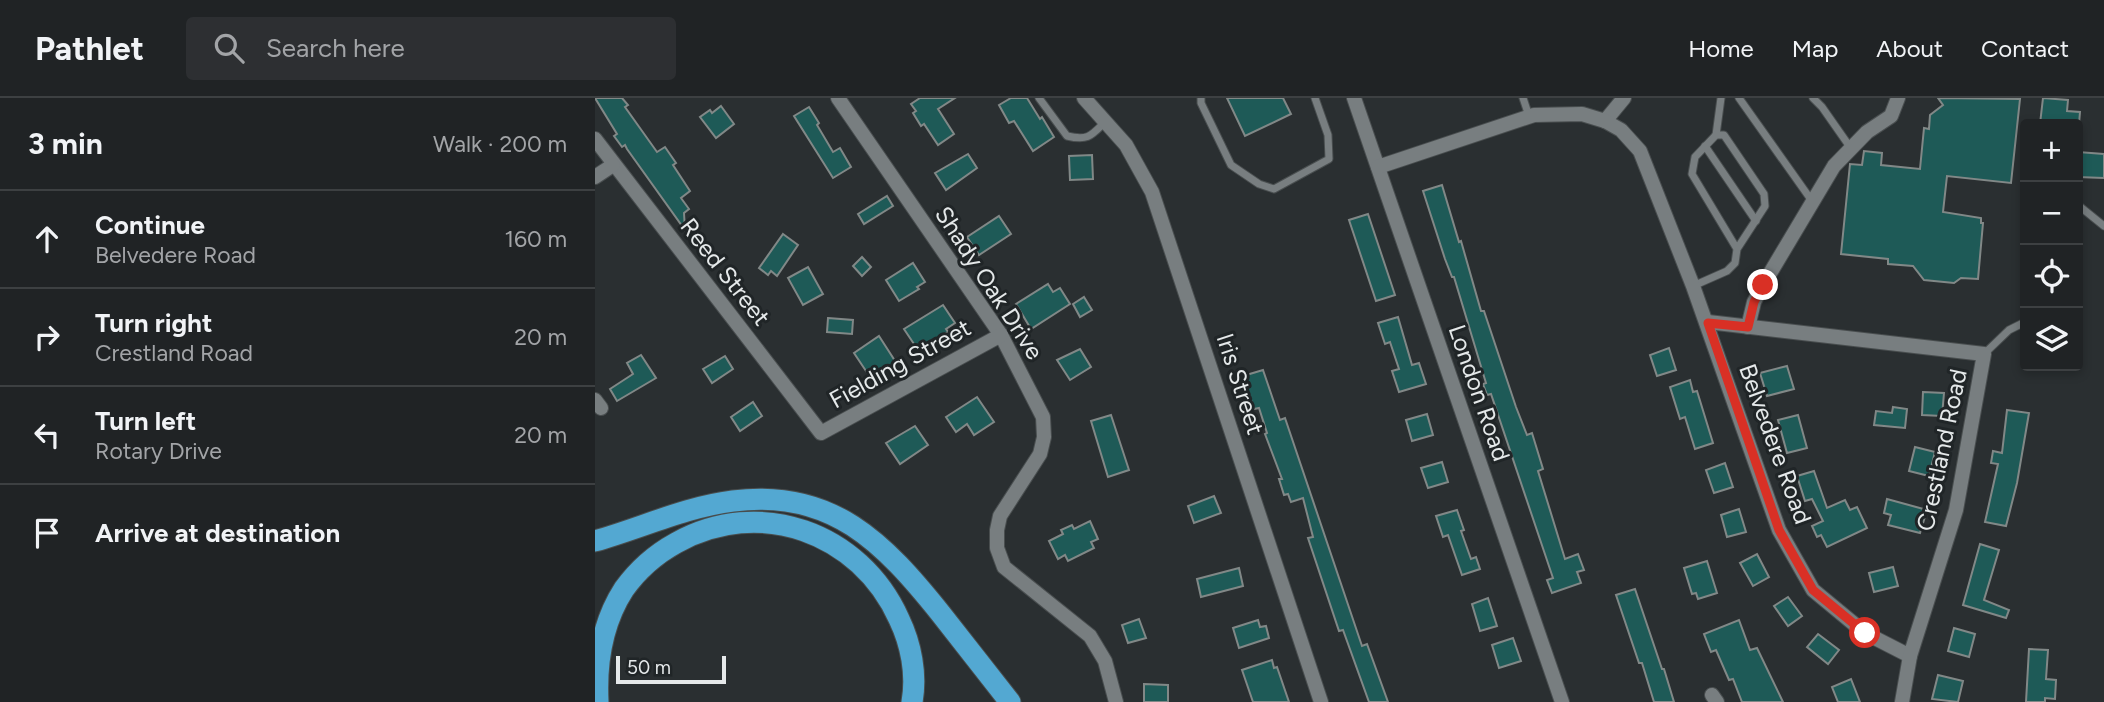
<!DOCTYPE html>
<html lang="en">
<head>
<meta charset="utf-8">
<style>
	body { margin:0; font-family:Figtree,sans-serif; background:#2d2f32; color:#f1f3f6 }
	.controls { position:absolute; right:21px; top:21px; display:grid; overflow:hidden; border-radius:7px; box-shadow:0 4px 10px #0003 }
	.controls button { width:63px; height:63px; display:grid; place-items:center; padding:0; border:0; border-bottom:2px solid #3d4042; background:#202325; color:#f1f3f6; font:35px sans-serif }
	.scale { position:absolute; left:21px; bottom:18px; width:110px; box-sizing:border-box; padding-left:7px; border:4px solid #e5e9ea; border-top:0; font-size:19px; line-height:24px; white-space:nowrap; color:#e5e9ea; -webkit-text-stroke:5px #202527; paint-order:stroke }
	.stop { position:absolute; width:21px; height:21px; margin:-16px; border:5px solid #d93025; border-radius:50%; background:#fff }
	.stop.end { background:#d93025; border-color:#fff; box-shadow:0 2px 7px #0008 }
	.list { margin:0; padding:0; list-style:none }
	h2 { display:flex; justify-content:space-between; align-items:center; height:91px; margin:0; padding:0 28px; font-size:30px }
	h2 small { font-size:23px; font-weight:400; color:#a2a4a7 }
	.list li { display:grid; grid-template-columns:46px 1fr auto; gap:21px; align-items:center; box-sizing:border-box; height:98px; padding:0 28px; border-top:2px solid #3d4042 }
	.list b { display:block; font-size:26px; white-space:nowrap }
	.list p { margin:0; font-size:23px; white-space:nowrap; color:#a2a4a7 }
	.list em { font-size:23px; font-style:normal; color:#a2a4a7 }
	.icon { flex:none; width:38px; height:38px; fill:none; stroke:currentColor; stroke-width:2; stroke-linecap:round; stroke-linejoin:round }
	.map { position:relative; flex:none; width:1509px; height:604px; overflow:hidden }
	header { display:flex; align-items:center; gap:42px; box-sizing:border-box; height:98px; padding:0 35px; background:#202325; border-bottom:2px solid #3d4042 }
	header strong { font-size:33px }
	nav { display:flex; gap:38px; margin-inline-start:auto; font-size:24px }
	.search { width:490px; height:63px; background:#2d2f32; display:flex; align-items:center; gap:18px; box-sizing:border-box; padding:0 24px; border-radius:7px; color:#a2a4a7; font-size:26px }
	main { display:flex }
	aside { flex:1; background:#202325 }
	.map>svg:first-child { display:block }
	.building { fill:#1e5a57; stroke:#818887; stroke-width:2 }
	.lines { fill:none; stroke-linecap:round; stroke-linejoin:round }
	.lane-casing { stroke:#494e4f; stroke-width:9 }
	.street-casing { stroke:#494e4f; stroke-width:16 }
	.highway-casing { stroke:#494e4f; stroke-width:23 }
	.lane { stroke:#787e80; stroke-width:7 }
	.street { stroke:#787e80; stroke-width:14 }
	.highway { stroke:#53a8d2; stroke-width:21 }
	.route { stroke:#d93025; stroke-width:9 }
	.labels { text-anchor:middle; stroke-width:6; stroke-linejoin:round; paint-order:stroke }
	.street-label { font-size:24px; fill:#e5e9ea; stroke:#202527 }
</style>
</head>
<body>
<header>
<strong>Pathlet</strong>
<div class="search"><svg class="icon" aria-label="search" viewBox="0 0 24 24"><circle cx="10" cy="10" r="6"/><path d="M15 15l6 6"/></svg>Search here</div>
<nav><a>Home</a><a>Map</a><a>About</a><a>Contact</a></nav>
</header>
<main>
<aside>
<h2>3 min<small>Walk · 200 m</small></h2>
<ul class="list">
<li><svg class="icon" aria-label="ahead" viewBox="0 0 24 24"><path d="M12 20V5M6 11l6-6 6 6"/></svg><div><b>Continue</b><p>Belvedere Road</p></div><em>160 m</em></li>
<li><svg class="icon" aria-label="right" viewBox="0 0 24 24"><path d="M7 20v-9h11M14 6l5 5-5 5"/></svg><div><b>Turn right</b><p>Crestland Road</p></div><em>20 m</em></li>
<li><svg class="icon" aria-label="left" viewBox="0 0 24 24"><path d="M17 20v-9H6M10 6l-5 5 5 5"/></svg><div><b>Turn left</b><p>Rotary Drive</p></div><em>20 m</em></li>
<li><svg class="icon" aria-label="arrive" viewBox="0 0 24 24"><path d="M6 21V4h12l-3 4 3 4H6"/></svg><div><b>Arrive at destination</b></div></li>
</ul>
</aside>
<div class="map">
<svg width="1509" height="604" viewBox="0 0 1509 604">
	<rect width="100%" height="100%" fill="#2a2f31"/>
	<g class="building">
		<path d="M0,0H27L33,7L30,9L62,54L70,49L81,65L78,67L95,93L86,100L94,111L89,115L90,132L32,51L30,47L27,49L19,38L22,36Z"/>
		<path d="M325,0H360L343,11L359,36L343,47L329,26L326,28L318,15L321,13L316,6Z"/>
		<path d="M416,0H432L445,21L447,19L459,39L438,53L419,23L414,25L404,7Z"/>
		<path d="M632,0H688L696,16L650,38Z"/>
		<path d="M1343,0L1425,1L1416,85L1352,78L1348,114L1386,120V125H1388L1383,181L1366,180L1359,185L1329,182L1318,168L1293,166V161L1246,156L1255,66L1267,67L1269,53L1287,55L1286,67L1325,71L1329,30L1334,31L1335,17L1348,7Z"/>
		<path d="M1448,0L1473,2L1472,13L1485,14L1484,26H1445Z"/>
		<path d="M126,8L139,26L121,40L105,19L115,12L117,15Z"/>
		<path d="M214,9L224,25L222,27L238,54L245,50L256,69L238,80L199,18Z"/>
		<path d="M1483,54L1509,56V80L1483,79Z"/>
		<path d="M373,56L382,70L351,92L340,75Z"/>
		<path d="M497,57L498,81L475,82L474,58Z"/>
		<path d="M847,87L864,144L866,143L886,213H889L921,309L932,337L937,335L948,371L943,373L970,461L983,456L989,472L982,474L986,485L957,495L952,482L958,480L896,296L892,297L888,286L891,285L859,179H857L850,161L828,93Z"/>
		<path d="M292,98L298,108L269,126L263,116Z"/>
		<path d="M773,116L800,197L781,203L754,122Z"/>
		<path d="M404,118L416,136L384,157L372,139Z"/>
		<path d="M188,136L203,147L182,178L176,173L173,177L164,170Z"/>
		<path d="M267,159L276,169L267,178L258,168Z"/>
		<path d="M318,165L330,184L322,189L324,191L304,203L291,182Z"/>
		<path d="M213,169L228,196L208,207L193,180Z"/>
		<path d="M453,186L458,194L465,190L475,206L436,231L421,206Z"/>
		<path d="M489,199L497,212L485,219L478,206Z"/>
		<path d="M348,207L360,225L351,231L353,234L331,247L329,244L321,249L309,231Z"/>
		<path d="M803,219L817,267L824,265L831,286L804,294L797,273L804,271L795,244L790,246L783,225Z"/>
		<path d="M233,220L258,222L257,236L232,234Z"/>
		<path d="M284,238L302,266L277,282L259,255Z"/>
		<path d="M1074,250L1081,272L1062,278L1055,257Z"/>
		<path d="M485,251L496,269L475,282L462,262Z"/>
		<path d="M46,257L61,280L22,303L15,291L38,276L32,265Z"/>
		<path d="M130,258L138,271L117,285L108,271Z"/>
		<path d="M1192,268L1199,291L1172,298L1165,275Z"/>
		<path d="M668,272L685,322L690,320L767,548L772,546L793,604H774L748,532L744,533L713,440L718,439L708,400L696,404L693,396L689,397L684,381H687L670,336L672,335L664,310L659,311L648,278Z"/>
		<path d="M1095,282L1098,294L1102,293L1118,345L1100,351L1090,319L1085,321L1075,289Z"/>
		<path d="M1328,294L1349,295L1347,318L1327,317Z"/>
		<path d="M382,299L399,324L379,337L372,326L361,334L351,319Z"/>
		<path d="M158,304L167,318L145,333L136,319Z"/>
		<path d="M1298,309L1312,311L1310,330L1279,327L1281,313L1297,315Z"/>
		<path d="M1412,312L1434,315L1422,385L1411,428L1390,424L1403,366L1396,365L1398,353L1407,355Z"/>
		<path d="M832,316L838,337L817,343L811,322Z"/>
		<path d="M516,317L534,372L513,379L496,323Z"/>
		<path d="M1203,317L1212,350L1192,355L1183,322Z"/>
		<path d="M320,328L333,347L305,366L291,345Z"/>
		<path d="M1320,349L1340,354L1334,378L1314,373Z"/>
		<path d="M847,364L853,384L833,390L826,370Z"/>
		<path d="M1130,365L1138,389L1119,395L1111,372Z"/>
		<path d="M1219,373L1232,410L1250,402L1255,412L1262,409L1272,430L1232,449L1226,437L1222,439L1217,428L1228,423L1217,401L1210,403L1202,378Z"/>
		<path d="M619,398L626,415L599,425L593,408Z"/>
		<path d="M1292,401L1332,412L1325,435L1293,427L1296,417L1289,415Z"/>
		<path d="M1144,411L1151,434L1132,439L1126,417Z"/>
		<path d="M862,412L869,432L866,433L876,461L881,459L885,471L867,477L853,437L848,439L841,418Z"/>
		<path d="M495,423L503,441L496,444L499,450L473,463L470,457L463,461L454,443L468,436L466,432L477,427L479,431Z"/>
		<path d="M1385,446L1404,452L1389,502L1414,512L1411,520L1368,507Z"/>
		<path d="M1162,456L1174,479L1158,488L1145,465Z"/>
		<path d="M1112,463L1122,495L1103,501L1101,495L1097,496L1089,470Z"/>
		<path d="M1298,469L1303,488L1279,494L1274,475Z"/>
		<path d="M644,470L648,488L606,499L602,481Z"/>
		<path d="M1040,491L1067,571H1069L1079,604H1059L1047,565H1044L1021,497Z"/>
		<path d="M1193,499L1207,518L1193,528L1179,508Z"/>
		<path d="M893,500L902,528L885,533L877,506Z"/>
		<path d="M544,521L551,540L533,545L527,527Z"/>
		<path d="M663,522L665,529L671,528L674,540L644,550L638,530Z"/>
		<path d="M1144,522L1155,552L1162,550L1188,604H1147L1138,581L1134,582L1121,552L1116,554L1109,536Z"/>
		<path d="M1359,530L1380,536L1374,559L1353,553Z"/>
		<path d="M1223,536L1244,552L1233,566L1212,549Z"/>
		<path d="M918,540L926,563L904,570L897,547Z"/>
		<path d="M1434,551L1453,552L1451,581L1461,582L1460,601L1450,600V604H1431Z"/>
		<path d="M677,562L679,570L682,569L694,604H658L647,572Z"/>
		<path d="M1343,577L1368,583L1363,604L1337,601Z"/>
		<path d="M1256,581L1265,604H1243L1237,589Z"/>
		<path d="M549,586L573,587V604H549Z"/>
	</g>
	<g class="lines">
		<defs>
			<g id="lane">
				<path d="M444,0L472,38C493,43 496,38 510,24"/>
				<path d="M606,0V5L636,67L664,86L679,91L734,61L733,37L720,0"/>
				<path d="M928,0L934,18"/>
				<path d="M1144,0L1217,103"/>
				<path d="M1218,0L1227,9L1255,49"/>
				<path d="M1121,37L1126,0"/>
				<path d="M1110,48L1161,123"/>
				<path d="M1483,94V99"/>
				<path d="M1483,107L1509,128"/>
				<path d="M1098,188L1132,173L1140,165L1142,151L1170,108L1169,96L1129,37H1121L1100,59L1097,76L1142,151"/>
				<path d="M1389,256L1414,232L1430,224"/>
			</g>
			<g id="street">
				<path d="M243,0L406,237L448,319L449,339L445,356L405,418L402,432V450L409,469L495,538L510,563L521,604"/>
				<path d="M489,0L531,47L557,94L726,604"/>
				<path d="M759,0L967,604"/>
				<path d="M1010,23L1029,0"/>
				<path d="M0,41L226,335L406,237"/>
				<path d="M783,69L939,17L987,16L1010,23L1026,32L1045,53L1098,188L1184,432L1218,492L1270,535L1315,558"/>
				<path d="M0,79L18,67"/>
				<path d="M1113,224L1389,256L1361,412L1315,558L1307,604"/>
				<path d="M1153,229L1159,204L1168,187L1239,68L1272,34L1296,18L1303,0"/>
				<path d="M0,302L6,310"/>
				<path d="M1117,597L1122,604"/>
			</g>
			<g id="highway">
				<path d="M0,443C46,430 90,409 138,403C237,390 289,445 346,516C369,545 392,575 415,604"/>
				<path d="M3,604C1,565 7,525 29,491C42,473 61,456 81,445C164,398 265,434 304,521C316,546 322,576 317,604"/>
			</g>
		</defs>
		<use href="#lane" class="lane-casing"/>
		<use href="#street" class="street-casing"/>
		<use href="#highway" class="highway-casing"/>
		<use href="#lane" class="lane"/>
		<use href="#street" class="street"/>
		<use href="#highway" class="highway"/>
	</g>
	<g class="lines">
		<path class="route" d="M1168,187L1159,204L1153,229L1113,225L1184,432L1218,492L1270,535"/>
	</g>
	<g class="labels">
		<g class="street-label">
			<text transform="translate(130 174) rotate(52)" y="8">Reed Street</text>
			<text transform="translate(394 185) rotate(57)" y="8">Shady Oak Drive</text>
			<text transform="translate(305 266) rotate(-29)" y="8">Fielding Street</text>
			<text transform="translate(645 286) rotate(72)" y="8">Iris Street</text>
			<text transform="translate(884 295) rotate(71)" y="8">London Road</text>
			<text transform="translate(1180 346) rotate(70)" y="8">Belvedere Road</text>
			<text transform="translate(1347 352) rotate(-78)" y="8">Crestland Road</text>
		</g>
	</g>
</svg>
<div class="controls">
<button>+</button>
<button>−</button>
<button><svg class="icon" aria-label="locate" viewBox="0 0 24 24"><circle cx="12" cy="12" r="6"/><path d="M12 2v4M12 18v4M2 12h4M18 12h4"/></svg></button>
<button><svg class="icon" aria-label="layers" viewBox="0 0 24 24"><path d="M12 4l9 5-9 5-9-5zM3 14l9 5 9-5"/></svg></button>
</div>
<div class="scale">50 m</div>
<div class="stop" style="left:1270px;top:535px"></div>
<div class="stop end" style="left:1168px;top:187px"></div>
</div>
</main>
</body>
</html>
